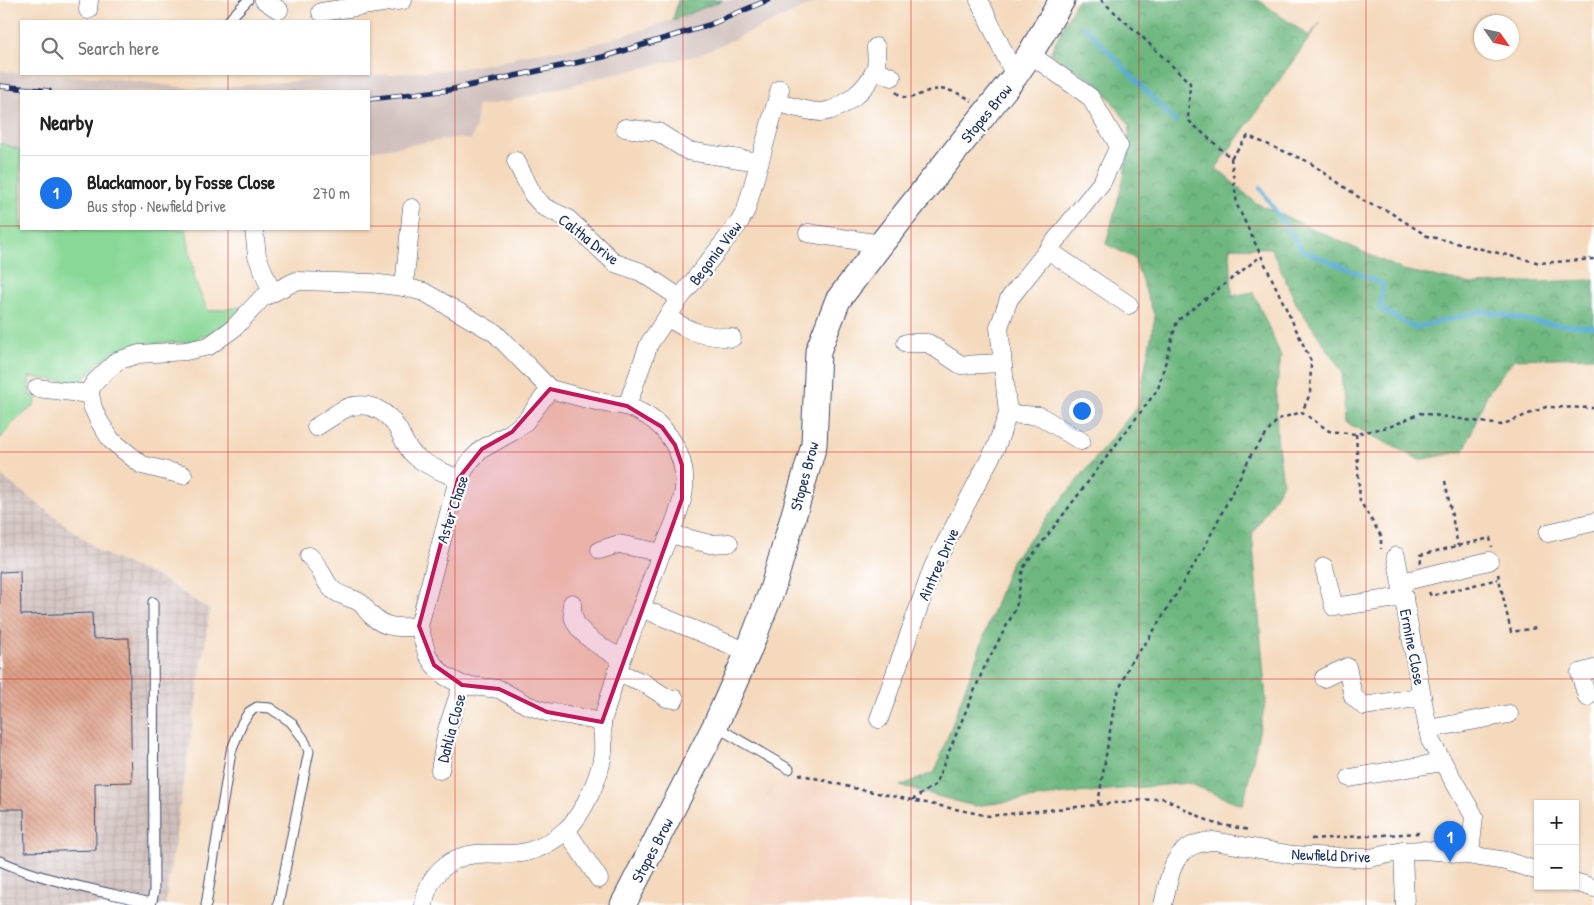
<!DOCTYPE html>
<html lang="en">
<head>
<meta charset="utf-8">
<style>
	body { margin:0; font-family:"Patrick Hand",sans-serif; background:#f2f2f2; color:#222 }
	.controls { position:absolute; right:15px; bottom:15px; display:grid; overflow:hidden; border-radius:0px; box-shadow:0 1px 4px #0004 }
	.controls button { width:45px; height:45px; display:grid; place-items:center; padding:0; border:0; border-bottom:1px solid #e0e0e0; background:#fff; color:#222; font:25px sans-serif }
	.compass { position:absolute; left:1474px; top:15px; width:45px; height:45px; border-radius:50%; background:#fff; box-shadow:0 1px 4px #0004; rotate:124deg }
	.you { position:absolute; left:1081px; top:410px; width:18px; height:18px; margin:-12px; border:4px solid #fff; border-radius:50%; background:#1a73e8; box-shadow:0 0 0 8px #1a73e833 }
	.badge { display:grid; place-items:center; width:32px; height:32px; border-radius:50%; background:#1a73e8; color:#fff; font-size:16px; font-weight:700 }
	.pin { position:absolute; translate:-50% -41px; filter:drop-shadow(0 1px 2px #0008) }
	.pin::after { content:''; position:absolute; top:26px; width:18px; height:15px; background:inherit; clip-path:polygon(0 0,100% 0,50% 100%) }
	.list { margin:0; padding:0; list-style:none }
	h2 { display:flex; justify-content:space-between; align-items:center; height:65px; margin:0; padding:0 20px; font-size:21px }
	h2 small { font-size:16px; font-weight:400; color:#767676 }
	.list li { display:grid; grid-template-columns:32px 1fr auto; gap:15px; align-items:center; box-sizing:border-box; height:75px; padding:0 20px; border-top:1px solid #e0e0e0 }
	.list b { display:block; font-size:19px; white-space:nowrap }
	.list p { margin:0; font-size:16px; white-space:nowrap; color:#767676 }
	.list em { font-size:16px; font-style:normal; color:#767676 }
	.icon { flex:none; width:28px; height:28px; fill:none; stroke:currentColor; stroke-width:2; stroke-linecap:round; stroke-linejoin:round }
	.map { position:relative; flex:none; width:1594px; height:905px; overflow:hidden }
	.search { position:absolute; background:#fff; box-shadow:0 1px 4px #0004; left:20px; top:20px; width:350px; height:55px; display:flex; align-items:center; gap:12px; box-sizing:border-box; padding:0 18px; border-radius:0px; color:#767676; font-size:19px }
	.panel { position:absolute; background:#fff; box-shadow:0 1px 4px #0004; left:20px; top:90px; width:350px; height:140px; border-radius:0px }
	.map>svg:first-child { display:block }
	.built { fill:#f4d3c0 }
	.industrial { fill:url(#industrial-grid) }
	.railway { fill:#d0c0bc }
	.green { fill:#89d897; stroke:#52847a }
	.forest { fill:url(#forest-crowns); stroke:#44746f }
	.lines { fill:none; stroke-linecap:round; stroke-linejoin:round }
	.stream { stroke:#59acd4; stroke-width:4.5 }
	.building { fill:url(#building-back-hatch) }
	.lane-casing { stroke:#3c486c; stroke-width:11 }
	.street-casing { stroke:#3c486c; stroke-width:19 }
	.secondary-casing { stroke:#3c486c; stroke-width:27 }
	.path { stroke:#3c486c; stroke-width:2.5; stroke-dasharray:4 4; stroke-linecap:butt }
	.lane { stroke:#fff; stroke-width:9 }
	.street { stroke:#fff; stroke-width:18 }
	.secondary { stroke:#fff; stroke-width:25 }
	.rail-casing { stroke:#1b2f5e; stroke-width:5.5 }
	.rail { stroke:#fff; stroke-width:4; stroke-dasharray:11; stroke-linecap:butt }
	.marked { fill:#c2185b; fill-opacity:0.2; stroke:#c2185b; stroke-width:4; stroke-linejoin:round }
	.grid { fill:none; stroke:#d62828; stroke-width:1; stroke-opacity:0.55 }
	.labels { text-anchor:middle; stroke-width:4.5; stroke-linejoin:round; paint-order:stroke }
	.street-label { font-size:16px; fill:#1b2f5e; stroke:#fff }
</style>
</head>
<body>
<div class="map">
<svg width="1594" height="905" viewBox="0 0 1594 905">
	<defs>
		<pattern id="industrial-grid" width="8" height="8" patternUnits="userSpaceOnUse" patternTransform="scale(1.25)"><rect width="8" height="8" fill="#d0c0bc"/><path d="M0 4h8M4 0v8" fill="none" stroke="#b2a5a4"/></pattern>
		<pattern id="forest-crowns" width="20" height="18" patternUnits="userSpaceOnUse" patternTransform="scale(1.25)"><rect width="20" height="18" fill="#6eb880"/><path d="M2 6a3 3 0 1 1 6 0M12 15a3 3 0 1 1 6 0" fill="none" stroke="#5a966c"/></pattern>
		<pattern id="building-back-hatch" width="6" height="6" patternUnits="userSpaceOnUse" patternTransform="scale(1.25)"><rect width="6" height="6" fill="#dfa189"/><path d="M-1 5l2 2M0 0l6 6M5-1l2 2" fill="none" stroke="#b48473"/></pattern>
	</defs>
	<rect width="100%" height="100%" fill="#fff"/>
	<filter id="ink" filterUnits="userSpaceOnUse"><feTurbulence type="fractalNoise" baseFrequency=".02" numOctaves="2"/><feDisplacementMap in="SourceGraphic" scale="10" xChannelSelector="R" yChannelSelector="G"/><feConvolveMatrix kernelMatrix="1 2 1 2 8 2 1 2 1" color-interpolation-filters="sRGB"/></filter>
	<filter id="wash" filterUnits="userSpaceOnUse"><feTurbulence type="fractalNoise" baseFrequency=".0096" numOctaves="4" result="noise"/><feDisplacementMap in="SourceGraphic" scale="20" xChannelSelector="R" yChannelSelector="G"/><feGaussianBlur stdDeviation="1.12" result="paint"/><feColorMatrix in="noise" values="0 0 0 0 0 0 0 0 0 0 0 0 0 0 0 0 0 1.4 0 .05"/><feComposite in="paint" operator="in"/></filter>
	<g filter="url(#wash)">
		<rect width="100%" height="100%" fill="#f4d9bc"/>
		<path class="built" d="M791,779L895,803L876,905H748L760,847L748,827L774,782L785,789Z"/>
		<path class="industrial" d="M0,475L102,553L160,578L210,610L165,905H0Z"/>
		<path class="railway" d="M723,0H821L698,55L598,78L506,102L477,106V122L471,140L456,138L369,151V91H21V150L0,143V70L21,74L104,77L195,89L457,69L515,59L514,56L588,46L673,20Z"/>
		<path class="green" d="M0,143L21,150V229H186L196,284L208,311L241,307L228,323L202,337L187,342L135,344L114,352L99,363L83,380L72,382L29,377L30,396H37L34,405L12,424L0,439Z"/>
		<g class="forest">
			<path d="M678,0H723L673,20Z"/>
			<path d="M1077,0H1258L1309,36L1320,23L1216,168L1256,203L1403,270L1472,284L1594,280V357L1514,359L1487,394L1464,451L1420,460L1345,422L1342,371L1296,303L1271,248L1230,247L1232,296L1253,292L1281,356L1276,393L1277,438L1283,483L1252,534L1266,700L1243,805L1188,783L1066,794L974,806L900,786L935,772L1011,562L1138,406L1155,317L1134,258L1106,244L1124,177L1130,126L1100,85L1050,53Z"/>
		</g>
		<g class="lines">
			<g class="stream">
				<path d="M1084,26L1176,122"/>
				<path d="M1260,188L1302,250L1383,284L1380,308L1414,328L1483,311L1542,323L1594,327"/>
			</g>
		</g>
		<g id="blocks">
			<path class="building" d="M20,571L21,615L92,613L93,639L129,638L132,782L95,783L96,850L25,852L24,809H0V572Z"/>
		</g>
	</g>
	<g filter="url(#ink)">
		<use href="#blocks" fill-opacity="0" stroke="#3c486c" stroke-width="1"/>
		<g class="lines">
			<defs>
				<g id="lane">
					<path d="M228,21L248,0"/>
					<path d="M715,726L789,769"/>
					<path d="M0,861C47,882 101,891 151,903"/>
					<path d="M151,905L154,892L153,602"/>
					<path d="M206,905L231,752L242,723L249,712L257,707L270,708L291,722L303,738L309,751L278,905"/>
				</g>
				<g id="street">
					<path d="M264,0L279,10"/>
					<path d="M979,0L1015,76"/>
					<path d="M88,10L89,0"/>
					<path d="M321,12L403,0"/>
					<path d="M875,70L892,77"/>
					<path d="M777,103C788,105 812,113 822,112C842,110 867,89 875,70C878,63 876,54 876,47"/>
					<path d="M625,128L658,132L688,151L759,162"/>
					<path d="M516,161L533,195L544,207L567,218L615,263L641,272L680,298"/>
					<path d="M254,229L257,256L272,293"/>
					<path d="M808,233L881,244"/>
					<path d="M1048,250L1129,305"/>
					<path d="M404,287L412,208"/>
					<path d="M667,317C693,334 702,335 732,338"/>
					<path d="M906,343H928L961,365L1002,363"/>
					<path d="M37,388L90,394"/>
					<path d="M550,389L525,422L512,432L482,449L471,460L458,479L419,626L427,654L434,665L445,676L462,685L499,689L527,705L547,712L568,715L602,722L617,672L641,608"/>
					<path d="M550,389C568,394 587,399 605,403C613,405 621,404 628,407C667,420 692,459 682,500C677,519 669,536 661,554C654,572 648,590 641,608L748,652"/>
					<path d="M627,406L649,344L680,298L739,223L746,210L780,89"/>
					<path d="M1008,414L1040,416L1081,441"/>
					<path d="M316,427C325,422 342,409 349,407C370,401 388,412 398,429C403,438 406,448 414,455C426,466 444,472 458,479"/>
					<path d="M183,475L142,465L111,440L99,421L93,408L90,394L91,388L95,382L117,361L139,354L186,351L209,346L234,328L262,298L296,281L371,283L404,287L424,292L495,333L550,389"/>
					<path d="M1548,533L1594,522"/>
					<path d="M670,534L710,544L729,543"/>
					<path d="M600,550L619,544L662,553"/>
					<path d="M309,556C320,565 322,578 331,588C338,596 350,597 359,602C364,605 367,612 372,616C385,629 403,628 419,626"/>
					<path d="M1396,556L1430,740L1474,816L1470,854"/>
					<path d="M1324,567L1334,607L1404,597"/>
					<path d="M1402,582L1489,561"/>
					<path d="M572,603C572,607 572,611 573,615C576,634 606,651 622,658"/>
					<path d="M617,672L644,683L667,698L675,699"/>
					<path d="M1324,678L1347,667L1353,696L1364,706L1422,697"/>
					<path d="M1587,697L1580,673L1594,669"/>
					<path d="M879,719L933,567L996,447L1008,414L999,327L1009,299L1102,182L1119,146L1090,97L1030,54"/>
					<path d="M1428,729L1509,714"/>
					<path d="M440,770L447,730L462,685"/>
					<path d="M1350,778L1443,762"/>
					<path d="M566,830L599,879"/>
					<path d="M1403,851L1405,905"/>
					<path d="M1575,882L1594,888"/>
					<path d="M424,905C427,876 448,857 476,854C493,852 510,856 526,852C540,849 555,840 566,830C583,815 601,775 603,752C604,742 602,732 602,722"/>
					<path d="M1163,905C1171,871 1172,843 1214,841L1293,855L1357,858H1370L1403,851L1422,850L1449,852L1506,861L1538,871"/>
				</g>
				<path id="secondary" d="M623,905L715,726L748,652L772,590L814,445L818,351L838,300L881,244L1015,76L1030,54L1062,0"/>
			</defs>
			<use href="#lane" class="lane-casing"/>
			<use href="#street" class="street-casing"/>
			<use href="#secondary" class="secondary-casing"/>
			<g class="path">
				<path d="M1101,0L1139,34L1190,83L1188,120L1231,158L1237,205L1311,361L1310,394L1302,412L1329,431L1356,434L1392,426L1420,413L1501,425L1546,407L1594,408"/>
				<path d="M896,92C909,105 919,92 933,90C946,87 962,94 972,101"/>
				<path d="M1231,158L1248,136L1309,162L1367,203L1388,211L1427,236L1540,263L1594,259"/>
				<path d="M1356,434L1360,501L1381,536V549"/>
				<path d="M1445,481L1458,546"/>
				<path d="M1421,563L1420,555L1490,538L1492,547"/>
				<path d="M1498,574L1511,632L1536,628"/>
				<path d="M1429,592L1431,596L1498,579"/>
				<path d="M799,774L853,788L989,816L1163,798L1213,823L1249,830"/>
				<path d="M912,800L935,785L983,670L1016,608L1023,568L1158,389L1177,321L1261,256"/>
				<path d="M1098,804L1115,700L1130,663L1148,640L1202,552L1252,453L1278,419L1302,412"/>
				<path d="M1311,839L1421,833"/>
			</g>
			<use href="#lane" class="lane"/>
			<use href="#street" class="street"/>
			<use href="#secondary" class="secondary"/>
			<defs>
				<g id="rail">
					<path d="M0,86L49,91"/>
					<path d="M369,99L449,90L603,57L709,25L768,0"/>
				</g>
			</defs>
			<use href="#rail" class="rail-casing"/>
			<use href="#rail" class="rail"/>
		</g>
	</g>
	<path class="marked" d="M550,389L627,406L662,427L675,445L682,465V499L602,722L547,712L499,689L462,685L434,665L419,626L458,479L482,449L512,432Z"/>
	<path class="grid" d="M228,0V21M455,0V905M683,0V905M911,0V905M1139,0V905M1366,0V905M228,74V91M0,226H21M369,226H1594M228,229V905M0,452H1594M0,679H1594"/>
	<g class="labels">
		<g class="street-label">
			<text transform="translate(986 113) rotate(-51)" y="6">Stopes Brow</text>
			<text transform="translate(589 239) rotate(38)" y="6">Caltha Drive</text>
			<text transform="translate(715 253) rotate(-53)" y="6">Begonia View</text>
			<text transform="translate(804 476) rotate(-75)" y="6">Stopes Brow</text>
			<text transform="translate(452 509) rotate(-72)" y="6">Aster Chase</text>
			<text transform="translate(938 564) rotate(-66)" y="6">Aintree Drive</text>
			<text transform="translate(1413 647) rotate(79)" y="6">Ermine Close</text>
			<text transform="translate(451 728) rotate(-75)" y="6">Dahlia Close</text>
			<text transform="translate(652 850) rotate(-62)" y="6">Stopes Brow</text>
			<text transform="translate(1331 855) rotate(2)" y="6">Newfield Drive</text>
		</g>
	</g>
</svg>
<div class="controls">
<button>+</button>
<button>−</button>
</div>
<svg class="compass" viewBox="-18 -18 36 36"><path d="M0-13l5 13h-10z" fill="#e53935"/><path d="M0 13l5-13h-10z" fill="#767676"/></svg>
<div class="you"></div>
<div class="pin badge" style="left:1450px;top:862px">1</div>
<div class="search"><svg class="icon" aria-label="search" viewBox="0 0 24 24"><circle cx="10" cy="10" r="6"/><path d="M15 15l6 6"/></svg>Search here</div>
<section class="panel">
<h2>Nearby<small></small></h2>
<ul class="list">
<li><span class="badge">1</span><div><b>Blackamoor, by Fosse Close</b><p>Bus stop · Newfield Drive</p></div><em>270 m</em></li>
</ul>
</section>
</div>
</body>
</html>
